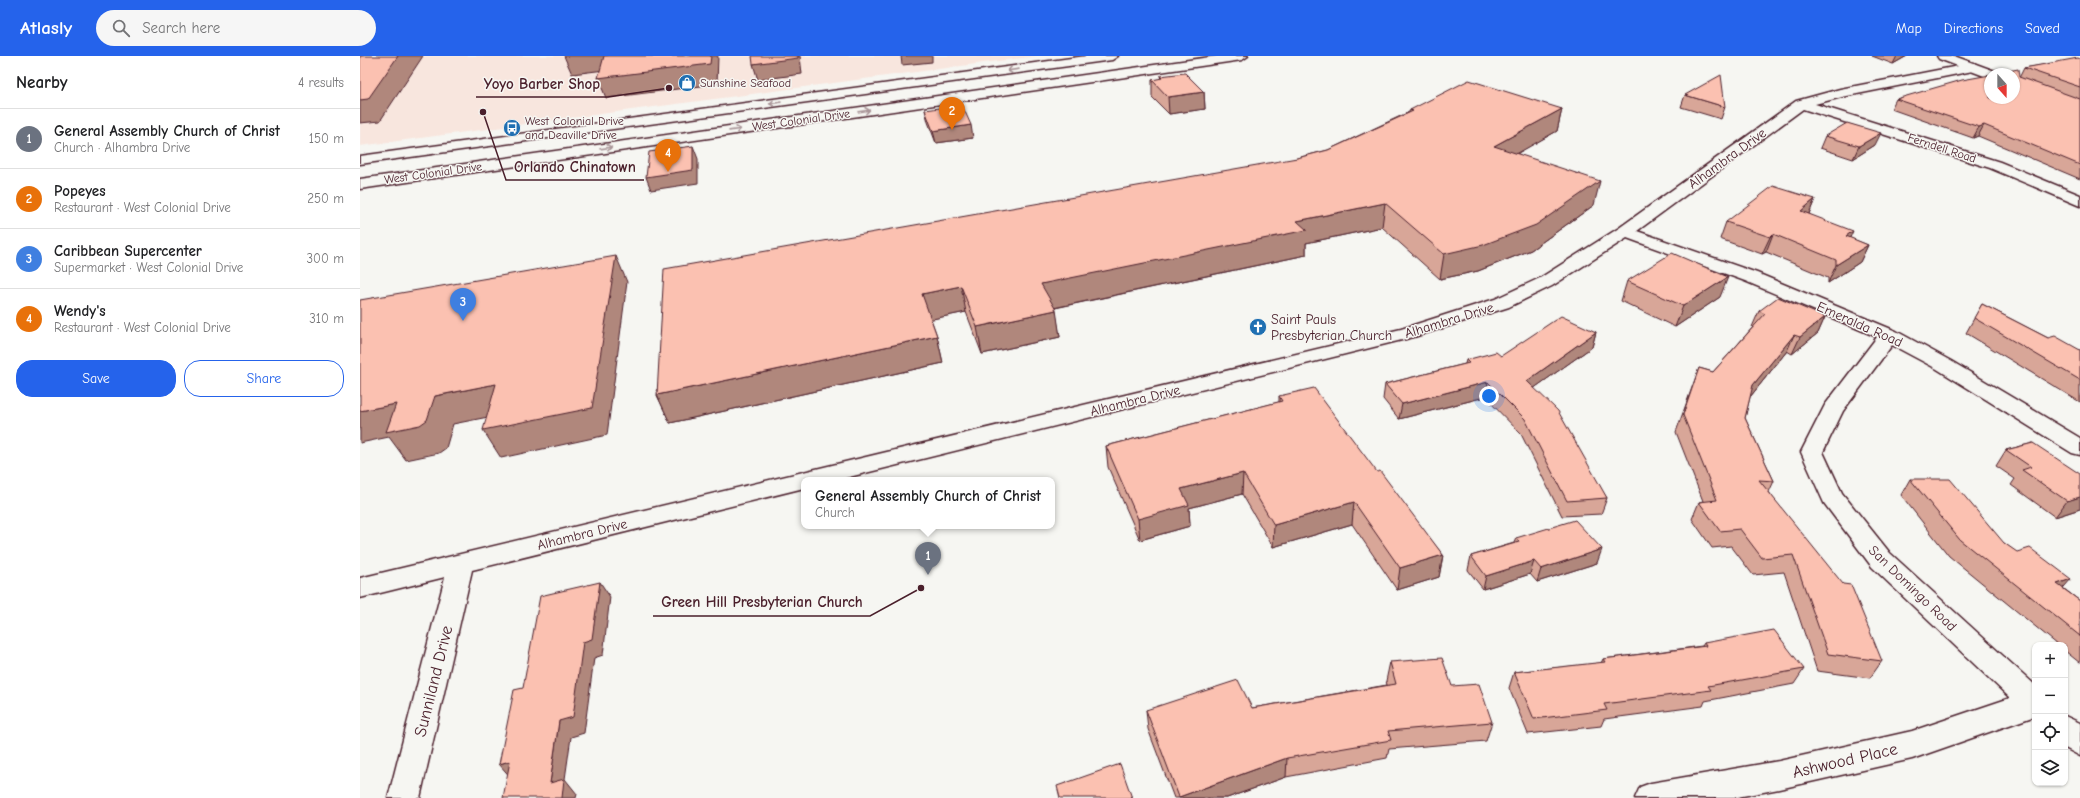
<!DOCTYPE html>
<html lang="en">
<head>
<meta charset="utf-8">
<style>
	body { margin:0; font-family:"Comic Neue",sans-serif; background:#f6f6f6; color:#202124 }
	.controls { position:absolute; right:12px; bottom:12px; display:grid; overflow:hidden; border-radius:8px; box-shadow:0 1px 3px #0004 }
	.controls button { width:36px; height:36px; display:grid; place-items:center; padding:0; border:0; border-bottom:1px solid #e0e0e0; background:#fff; color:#202124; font:20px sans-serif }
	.compass { position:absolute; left:1624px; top:12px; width:36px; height:36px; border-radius:50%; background:#fff; box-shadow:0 1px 3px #0004; rotate:159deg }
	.you { position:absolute; left:1129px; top:340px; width:14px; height:14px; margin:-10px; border:3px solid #fff; border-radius:50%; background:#1a73e8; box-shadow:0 0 0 6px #1a73e833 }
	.badge { display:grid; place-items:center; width:26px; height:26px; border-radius:50%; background:#2563eb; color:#fff; font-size:13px; font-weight:700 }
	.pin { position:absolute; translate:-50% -33px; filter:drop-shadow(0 1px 2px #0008) }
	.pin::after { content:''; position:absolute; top:21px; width:14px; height:12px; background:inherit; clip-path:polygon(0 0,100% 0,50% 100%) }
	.popup { position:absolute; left:441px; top:421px; width:254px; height:52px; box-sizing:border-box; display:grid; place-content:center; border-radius:8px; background:#fff; filter:drop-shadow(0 1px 3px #0005); font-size:13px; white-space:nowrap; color:#757577 }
	.popup b { font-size:15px; color:#202124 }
	.popup::after { content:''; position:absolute; left:50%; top:100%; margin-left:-8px; border:8px solid transparent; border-top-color:#fff }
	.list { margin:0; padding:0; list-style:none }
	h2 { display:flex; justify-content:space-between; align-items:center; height:52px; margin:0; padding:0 16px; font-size:17px }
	h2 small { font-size:13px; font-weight:400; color:#757577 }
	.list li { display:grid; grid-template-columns:26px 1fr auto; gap:12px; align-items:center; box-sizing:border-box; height:60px; padding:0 16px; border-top:1px solid #e0e0e0 }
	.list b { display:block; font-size:15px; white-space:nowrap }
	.list p { margin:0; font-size:13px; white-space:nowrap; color:#757577 }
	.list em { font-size:13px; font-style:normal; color:#757577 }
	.actions { display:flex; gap:8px; padding:12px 16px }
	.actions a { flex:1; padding:9px 0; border:1px solid #2563eb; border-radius:16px; text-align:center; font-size:14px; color:#2563eb }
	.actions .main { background:#2563eb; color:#fff }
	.icon { flex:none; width:22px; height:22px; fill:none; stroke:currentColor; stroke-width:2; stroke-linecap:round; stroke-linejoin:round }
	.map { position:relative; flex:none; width:1720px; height:742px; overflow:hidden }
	header { display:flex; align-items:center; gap:24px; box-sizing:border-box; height:56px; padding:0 20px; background:#2563eb; color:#fff }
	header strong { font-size:19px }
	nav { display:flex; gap:22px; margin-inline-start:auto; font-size:14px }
	.search { width:280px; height:36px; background:#f6f6f6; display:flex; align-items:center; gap:10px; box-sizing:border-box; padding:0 14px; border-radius:22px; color:#757577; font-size:15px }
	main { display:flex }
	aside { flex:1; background:#fff }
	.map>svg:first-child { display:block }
	.built { fill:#f8e6de }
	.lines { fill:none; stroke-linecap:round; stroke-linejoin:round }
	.street-casing { stroke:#4a1f2b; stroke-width:3 }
	.secondary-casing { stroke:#4a1f2b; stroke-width:3 }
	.highway-casing { stroke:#4a1f2b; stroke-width:3 }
	.street { fill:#f6f6f2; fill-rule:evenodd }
	.secondary { fill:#f6f6f2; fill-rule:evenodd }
	.highway { fill:#f6f6f2; fill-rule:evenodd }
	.wall { fill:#d8a698; stroke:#4a1f2b }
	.shaded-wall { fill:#b0877c; stroke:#4a1f2b }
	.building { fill:#fbc1b1; stroke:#4a1f2b }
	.oneway { stroke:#a99598 }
	.labels { text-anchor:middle; stroke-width:3; stroke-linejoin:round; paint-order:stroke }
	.far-poi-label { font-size:12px; fill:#4a1f2b; stroke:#f6f6f2; text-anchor:start }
	.far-street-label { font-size:12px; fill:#4a1f2b; stroke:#f6f6f2 }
	.street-label { font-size:14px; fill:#4a1f2b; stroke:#f6f6f2 }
	.poi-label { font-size:14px; fill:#4a1f2b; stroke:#f6f6f2; text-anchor:start }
	.near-street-label { font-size:17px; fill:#4a1f2b; stroke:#f6f6f2 }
	.leader { fill:none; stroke:#4a1f2b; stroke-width:1.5 }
	.callout-dot { fill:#4a1f2b; stroke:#f6f6f2; stroke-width:1.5 }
	.callout-label { font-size:15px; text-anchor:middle; font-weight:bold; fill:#4a1f2b; stroke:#f6f6f2; stroke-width:3; stroke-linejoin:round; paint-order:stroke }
</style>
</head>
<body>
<header>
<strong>Atlasly</strong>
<div class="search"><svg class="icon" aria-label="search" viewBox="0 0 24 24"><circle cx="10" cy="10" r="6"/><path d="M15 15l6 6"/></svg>Search here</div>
<nav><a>Map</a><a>Directions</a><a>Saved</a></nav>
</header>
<main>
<aside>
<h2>Nearby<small>4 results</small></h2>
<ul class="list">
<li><span class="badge" style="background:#6b7280">1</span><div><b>General Assembly Church of Christ</b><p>Church · Alhambra Drive</p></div><em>150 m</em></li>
<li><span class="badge" style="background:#e8710a">2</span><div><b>Popeyes</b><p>Restaurant · West Colonial Drive</p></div><em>250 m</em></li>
<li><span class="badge" style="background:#3f7fe0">3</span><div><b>Caribbean Supercenter</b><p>Supermarket · West Colonial Drive</p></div><em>300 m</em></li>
<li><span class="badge" style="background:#e8710a">4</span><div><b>Wendy's</b><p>Restaurant · West Colonial Drive</p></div><em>310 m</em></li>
</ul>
<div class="actions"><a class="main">Save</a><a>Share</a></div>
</aside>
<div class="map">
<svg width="1720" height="742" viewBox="0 0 1720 742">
	<rect width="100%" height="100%" fill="#f6f6f2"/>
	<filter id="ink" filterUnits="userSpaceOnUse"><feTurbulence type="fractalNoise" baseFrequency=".025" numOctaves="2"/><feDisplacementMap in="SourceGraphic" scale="8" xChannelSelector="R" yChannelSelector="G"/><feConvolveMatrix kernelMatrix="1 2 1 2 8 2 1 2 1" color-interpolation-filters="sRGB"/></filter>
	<g filter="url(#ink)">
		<path class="built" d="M0,0H677L0,90Z"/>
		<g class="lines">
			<defs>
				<g id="street">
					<path d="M1614,7L1620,11L1618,14L1482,41L1455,48L1640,106L1720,139V150L1630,112L1443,53L1277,175L1397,217L1536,275L1591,305L1720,382V399L1712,397L1577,313L1532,289L1483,355L1463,396L1482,437L1530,497L1675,629V660L1552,703L1419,733L1372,742H1275L1280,731L1291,727L1419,705L1552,675L1650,642L1512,511L1464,447L1441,396L1465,349L1517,281L1385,225L1267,182L1192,230L1149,251L1054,281L477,424H444V432L112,514L60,742H28L85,521L0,542V522L1041,273L1135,243L1180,222L1259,172L1436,45L1480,33Z"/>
					<path d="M1705,660L1720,667V700L1705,692Z"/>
				</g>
				<path id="secondary" d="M1577,0H1594L1635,15L1637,18H1630V22L1627,21L1579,3Z"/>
				<g id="highway">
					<path d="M726,0H758L752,4L0,108V100Z"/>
					<path d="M857,0H888L882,4L0,133V123Z"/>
				</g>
			</defs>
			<use href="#street" class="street-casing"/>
			<use href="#secondary" class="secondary-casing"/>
			<use href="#highway" class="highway-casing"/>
			<use href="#street" class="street"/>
			<use href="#secondary" class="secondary"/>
			<use href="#highway" class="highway"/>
		</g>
		<g class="wall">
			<path d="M1512,0H1547L1533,8Z"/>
			<path d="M1720,3V123L1618,80L1613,82L1531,53L1536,43L1659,22L1664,12Z"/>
			<path d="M800,20L844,36L845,53L809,58L792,41V24L801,23Z"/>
			<path d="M1325,39L1365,51L1361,63L1321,51Z"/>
			<path d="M1202,53L1197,75L1157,97L1234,149L1171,194L1118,215L1080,223L1022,171L946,187V199L695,252L700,281L622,298L606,256L571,263L577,280L583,307L310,367L297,339L937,102L968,94L1049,56L1050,54Z"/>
			<path d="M565,54L613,82L576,87L568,66Z"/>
			<path d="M1465,80L1515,89L1493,103L1460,92Z"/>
			<path d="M1455,143L1449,158L1490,182L1508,189L1500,206L1468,227V222L1406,196L1402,198L1360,183L1366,166Z"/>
			<path d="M1267,225L1360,241L1315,271L1261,245Z"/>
			<path d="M1622,248L1688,282L1720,294V346L1606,277Z"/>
			<path d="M1399,255L1465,261L1458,277L1432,298L1427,295L1390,341L1385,362L1414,425L1409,436L1522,605L1510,622L1457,615L1424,516L1393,519L1371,490L1352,492L1332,463L1339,446L1343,445L1316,376L1339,312L1353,316L1393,271H1392Z"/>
			<path d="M1236,276L1232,291L1174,332L1247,442L1241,458L1202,460L1161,378L1125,341L1039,363L1023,343L1025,328L1105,308L1106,304L1141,300Z"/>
			<path d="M919,340L1017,416L1083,499L1079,521L1037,534L992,468L913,491L882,438L829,452L830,470L780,484L748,411L746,390L919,346Z"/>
			<path d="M1673,387L1720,453L1695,461L1651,429L1655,423L1636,410L1646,394Z"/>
			<path d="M1550,423L1644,487L1720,545V607L1705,595V589H1698L1589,500L1541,439Z"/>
			<path d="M1156,482L1237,507L1177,526L1170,518L1123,533L1108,514L1111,500L1154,487Z"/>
			<path d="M1344,587L1444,613L1434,628L1345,645L1343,650L1244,663L1241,670L1168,678L1149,632L1154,616L1241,607L1243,603L1342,590Z"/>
			<path d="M1030,606L1092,630L1132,666L1126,685L1029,693L1027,702L926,721L867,742H814L788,673L786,654L892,652L1027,629L1026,625Z"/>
		</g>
		<g class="shaded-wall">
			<path d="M38,0H63L20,65L0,67V44Z"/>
			<path d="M204,0H248L253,13L212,18Z"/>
			<path d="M351,0H358L357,28L246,42L238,22Z"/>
			<path d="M438,0H440L442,18L398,24L393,8Z"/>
			<path d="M541,0H572V6L542,9Z"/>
			<path d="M1537,0H1547L1533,8Z"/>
			<path d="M844,36L845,53L809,58L808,41Z"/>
			<path d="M1202,53L1197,75L1130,113L1134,90Z"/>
			<path d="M611,69L613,82L576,87L573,75Z"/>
			<path d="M1624,69L1618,80L1613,82L1619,71Z"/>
			<path d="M1521,77L1515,89L1493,103L1499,90Z"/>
			<path d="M333,90L338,103V127L291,134L286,121Z"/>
			<path d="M1240,125L1234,149L1171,194L1118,215L1080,223L1084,198Z"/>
			<path d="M1455,143L1448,160L1441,155Z"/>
			<path d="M1025,147L1022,171L946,187V199L684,254L681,228L937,165Z"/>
			<path d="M1493,175L1485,193L1486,180Z"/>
			<path d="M1413,178L1406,196L1402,198L1410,181Z"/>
			<path d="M1508,189L1500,206L1468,227L1476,209Z"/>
			<path d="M256,200L267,226L247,379L141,402L123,374Z"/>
			<path d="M1368,221L1360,241L1315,271L1323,250Z"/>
			<path d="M601,230L606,256L568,264L562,238Z"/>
			<path d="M696,254L700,281L622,298L617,271Z"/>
			<path d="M1465,261L1458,277L1432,298L1440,281Z"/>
			<path d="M1236,276L1232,291L1163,340L1167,325Z"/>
			<path d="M1434,279L1427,295L1386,346L1393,329Z"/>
			<path d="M577,280L583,307L310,367L297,339Z"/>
			<path d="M1128,326L1125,341L1039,363L1042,348Z"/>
			<path d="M136,328L153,356L93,368L86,392L79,397L46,404L29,381L0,387V355Z"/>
			<path d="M883,417L882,438L829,452L830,470L780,484L778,463L821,433Z"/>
			<path d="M1720,441V453L1695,461L1707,445Z"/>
			<path d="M994,446L992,468L913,491L914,469Z"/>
			<path d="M1242,493L1237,507L1177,526L1181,513Z"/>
			<path d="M1083,499L1079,521L1037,534L1040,512Z"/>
			<path d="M1174,505L1170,518L1123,533L1126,520Z"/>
			<path d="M1711,523L1698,538L1697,528Z"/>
			<path d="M240,526L250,541L243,599L234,602L224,677L211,681L205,723L217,738L216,742H202L190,727L199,665L223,586Z"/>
			<path d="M927,702L926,721L867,742H819V741Z"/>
			<path d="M150,705L152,723L139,708Z"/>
		</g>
		<g class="building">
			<path d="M0,0H38L8,43L0,44Z"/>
			<path d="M244,0H351L350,8L238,22Z"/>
			<path d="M392,0H438V2L393,8Z"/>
			<path d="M1718,2L1720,3V31L1664,12Z"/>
			<path d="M1658,13L1659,21L1720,43V109L1624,69L1619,71L1536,43L1602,24L1630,19V42H1654V18H1634Z"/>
			<path d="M825,17L844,36L808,41L792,24L802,22L800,20Z"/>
			<path d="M1361,19L1365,51L1325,39Z"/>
			<path d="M1109,24L1202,53L1134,90L1240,125L1176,169L1123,189L1084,198L1025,147L937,165L947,174L681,228L696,254L617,271L601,230L562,238L577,280L297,339L304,213L937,102L968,94L1053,55L1050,54Z"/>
			<path d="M602,49L611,69L573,75L565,54Z"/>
			<path d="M1487,67L1521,77L1499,90L1465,80Z"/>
			<path d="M333,90V114L286,121L289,96Z"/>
			<path d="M1413,130L1455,143L1441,155L1493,175L1486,180L1508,189L1476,209V204L1413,178L1410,181L1366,166Z"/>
			<path d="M1312,197L1368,221L1323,250L1267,225Z"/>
			<path d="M256,200L232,352L123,374L136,328L75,340L67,364L60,369L26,376L36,348L0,355V244Z"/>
			<path d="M1418,241L1465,261L1440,281L1434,279L1393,329L1385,362L1414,425L1399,424L1483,528L1491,529L1522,605L1468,598L1433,499L1402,502L1380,473L1360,475L1339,446L1357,444L1323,359L1339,312L1353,316L1405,258L1399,255Z"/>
			<path d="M1622,248L1688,282L1695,280L1720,294V324L1614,262Z"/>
			<path d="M1201,260L1236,276L1167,325L1198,355L1247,442L1207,445L1165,363L1128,326L1042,348L1025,328L1109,307L1106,304L1136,296L1141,300Z"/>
			<path d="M954,332L1017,416L1020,415L1083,499L1040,512L994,446L914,469L883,417L821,433L829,449L778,463L746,390L922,345L919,340Z"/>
			<path d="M1673,387L1720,418V441L1707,445L1662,414L1671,411L1646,394Z"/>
			<path d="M1550,423H1590L1644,487L1657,496L1670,492L1711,523L1697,528L1720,545V580L1600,484Z"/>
			<path d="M1215,464L1242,493L1181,513L1174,505L1126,520L1111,500L1159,486L1156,482Z"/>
			<path d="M240,526L232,583L223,586L213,661L199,665L190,727L204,723L202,742H143L150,705L139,708L154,634L163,632L180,540Z"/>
			<path d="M1414,574L1444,613L1348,630L1351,634L1244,648L1247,654L1174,663L1154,616L1245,606L1243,603L1346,590L1344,587Z"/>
			<path d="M1082,602L1092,630L1119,628L1132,666L1028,675L1031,684L927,702L819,741L786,654L878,624L892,652L1036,628L1030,606Z"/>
			<path d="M760,708L772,742H700L697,730Z"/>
		</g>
		<defs><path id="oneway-shaft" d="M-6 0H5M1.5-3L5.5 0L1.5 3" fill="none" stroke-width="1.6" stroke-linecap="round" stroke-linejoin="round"/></defs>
		<g class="oneway">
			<use href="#oneway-shaft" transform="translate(653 14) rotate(172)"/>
			<use href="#oneway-shaft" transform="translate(415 47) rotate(172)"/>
			<use href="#oneway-shaft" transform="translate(504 55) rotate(-8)"/>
			<use href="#oneway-shaft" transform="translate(375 74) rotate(-8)"/>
			<use href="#oneway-shaft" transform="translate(246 92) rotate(-8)"/>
		</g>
	</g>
	<defs>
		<symbol id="shop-disc" viewBox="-11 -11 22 22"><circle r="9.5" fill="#1f6fb2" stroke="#f6f6f2"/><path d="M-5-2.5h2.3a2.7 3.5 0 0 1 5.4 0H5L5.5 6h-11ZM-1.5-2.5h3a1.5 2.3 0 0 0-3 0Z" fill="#fff"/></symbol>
		<symbol id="bus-disc" viewBox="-11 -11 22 22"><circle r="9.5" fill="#1f6fb2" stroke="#f6f6f2"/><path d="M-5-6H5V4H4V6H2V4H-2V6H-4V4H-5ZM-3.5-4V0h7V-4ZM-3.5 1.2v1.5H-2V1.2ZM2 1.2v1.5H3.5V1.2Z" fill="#fff"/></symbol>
		<symbol id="church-disc" viewBox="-11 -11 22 22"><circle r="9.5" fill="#1f6fb2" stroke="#f6f6f2"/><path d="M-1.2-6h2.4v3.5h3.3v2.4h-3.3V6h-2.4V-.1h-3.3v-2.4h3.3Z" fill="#fff"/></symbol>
	</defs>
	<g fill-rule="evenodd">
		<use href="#shop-disc" x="317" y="17" width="20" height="20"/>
		<use href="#bus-disc" x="142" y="62" width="20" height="20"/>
		<use href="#church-disc" x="888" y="261" width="20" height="20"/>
	</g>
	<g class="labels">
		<g class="far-poi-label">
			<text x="340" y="31">Sunshine Seafood</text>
			<text x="165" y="69">West Colonial Drive<tspan x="165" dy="14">and Deaville Drive</tspan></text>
		</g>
		<g class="far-street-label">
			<text transform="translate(441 64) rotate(-8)" y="4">West Colonial Drive</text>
			<text transform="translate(1582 92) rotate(18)" y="4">Ferndell Road</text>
			<text transform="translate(73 117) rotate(-8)" y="4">West Colonial Drive</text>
		</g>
		<g class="street-label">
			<text transform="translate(1367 102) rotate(-36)" y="5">Alhambra Drive</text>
			<text transform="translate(1089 264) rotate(-17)" y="5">Alhambra Drive</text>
			<text transform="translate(1500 268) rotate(24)" y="5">Emeralda Road</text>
			<text transform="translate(775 344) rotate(-14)" y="5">Alhambra Drive</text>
			<text transform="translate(222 478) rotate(-14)" y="5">Alhambra Drive</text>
			<text transform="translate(1553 532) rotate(44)" y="5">San Domingo Road</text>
		</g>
		<g class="poi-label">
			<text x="911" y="268">Saint Pauls<tspan x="911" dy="16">Presbyterian Church</tspan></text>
		</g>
		<g class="near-street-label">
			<text transform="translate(73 625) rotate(-76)" y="6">Sunniland Drive</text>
			<text transform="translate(1485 704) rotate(-13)" y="6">Ashwood Place</text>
		</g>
	</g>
	<path class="leader" d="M309 32L248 41H116M123 56L146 124H284M561 532L510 560H293"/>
	<g class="callout-dot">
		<circle cx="309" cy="32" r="4"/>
		<circle cx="123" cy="56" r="4"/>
		<circle cx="561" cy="532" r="4"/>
	</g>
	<g class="callout-label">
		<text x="182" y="33">Yoyo Barber Shop</text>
		<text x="215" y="116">Orlando Chinatown</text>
		<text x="402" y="551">Green Hill Presbyterian Church</text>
	</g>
</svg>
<div class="controls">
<button>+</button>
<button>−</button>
<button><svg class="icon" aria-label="locate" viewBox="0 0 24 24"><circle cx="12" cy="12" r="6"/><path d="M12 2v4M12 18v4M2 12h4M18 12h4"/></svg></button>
<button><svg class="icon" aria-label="layers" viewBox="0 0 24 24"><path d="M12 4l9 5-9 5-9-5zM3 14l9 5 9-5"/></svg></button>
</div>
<svg class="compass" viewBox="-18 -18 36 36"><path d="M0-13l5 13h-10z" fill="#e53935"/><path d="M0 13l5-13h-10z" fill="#757577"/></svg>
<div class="you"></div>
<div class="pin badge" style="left:568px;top:519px;background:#6b7280">1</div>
<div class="popup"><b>General Assembly Church of Christ</b>Church</div>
<div class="pin badge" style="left:592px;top:74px;background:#e8710a">2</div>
<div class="pin badge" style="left:103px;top:265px;background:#3f7fe0">3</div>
<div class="pin badge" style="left:308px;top:116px;background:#e8710a">4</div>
</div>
</main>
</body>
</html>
